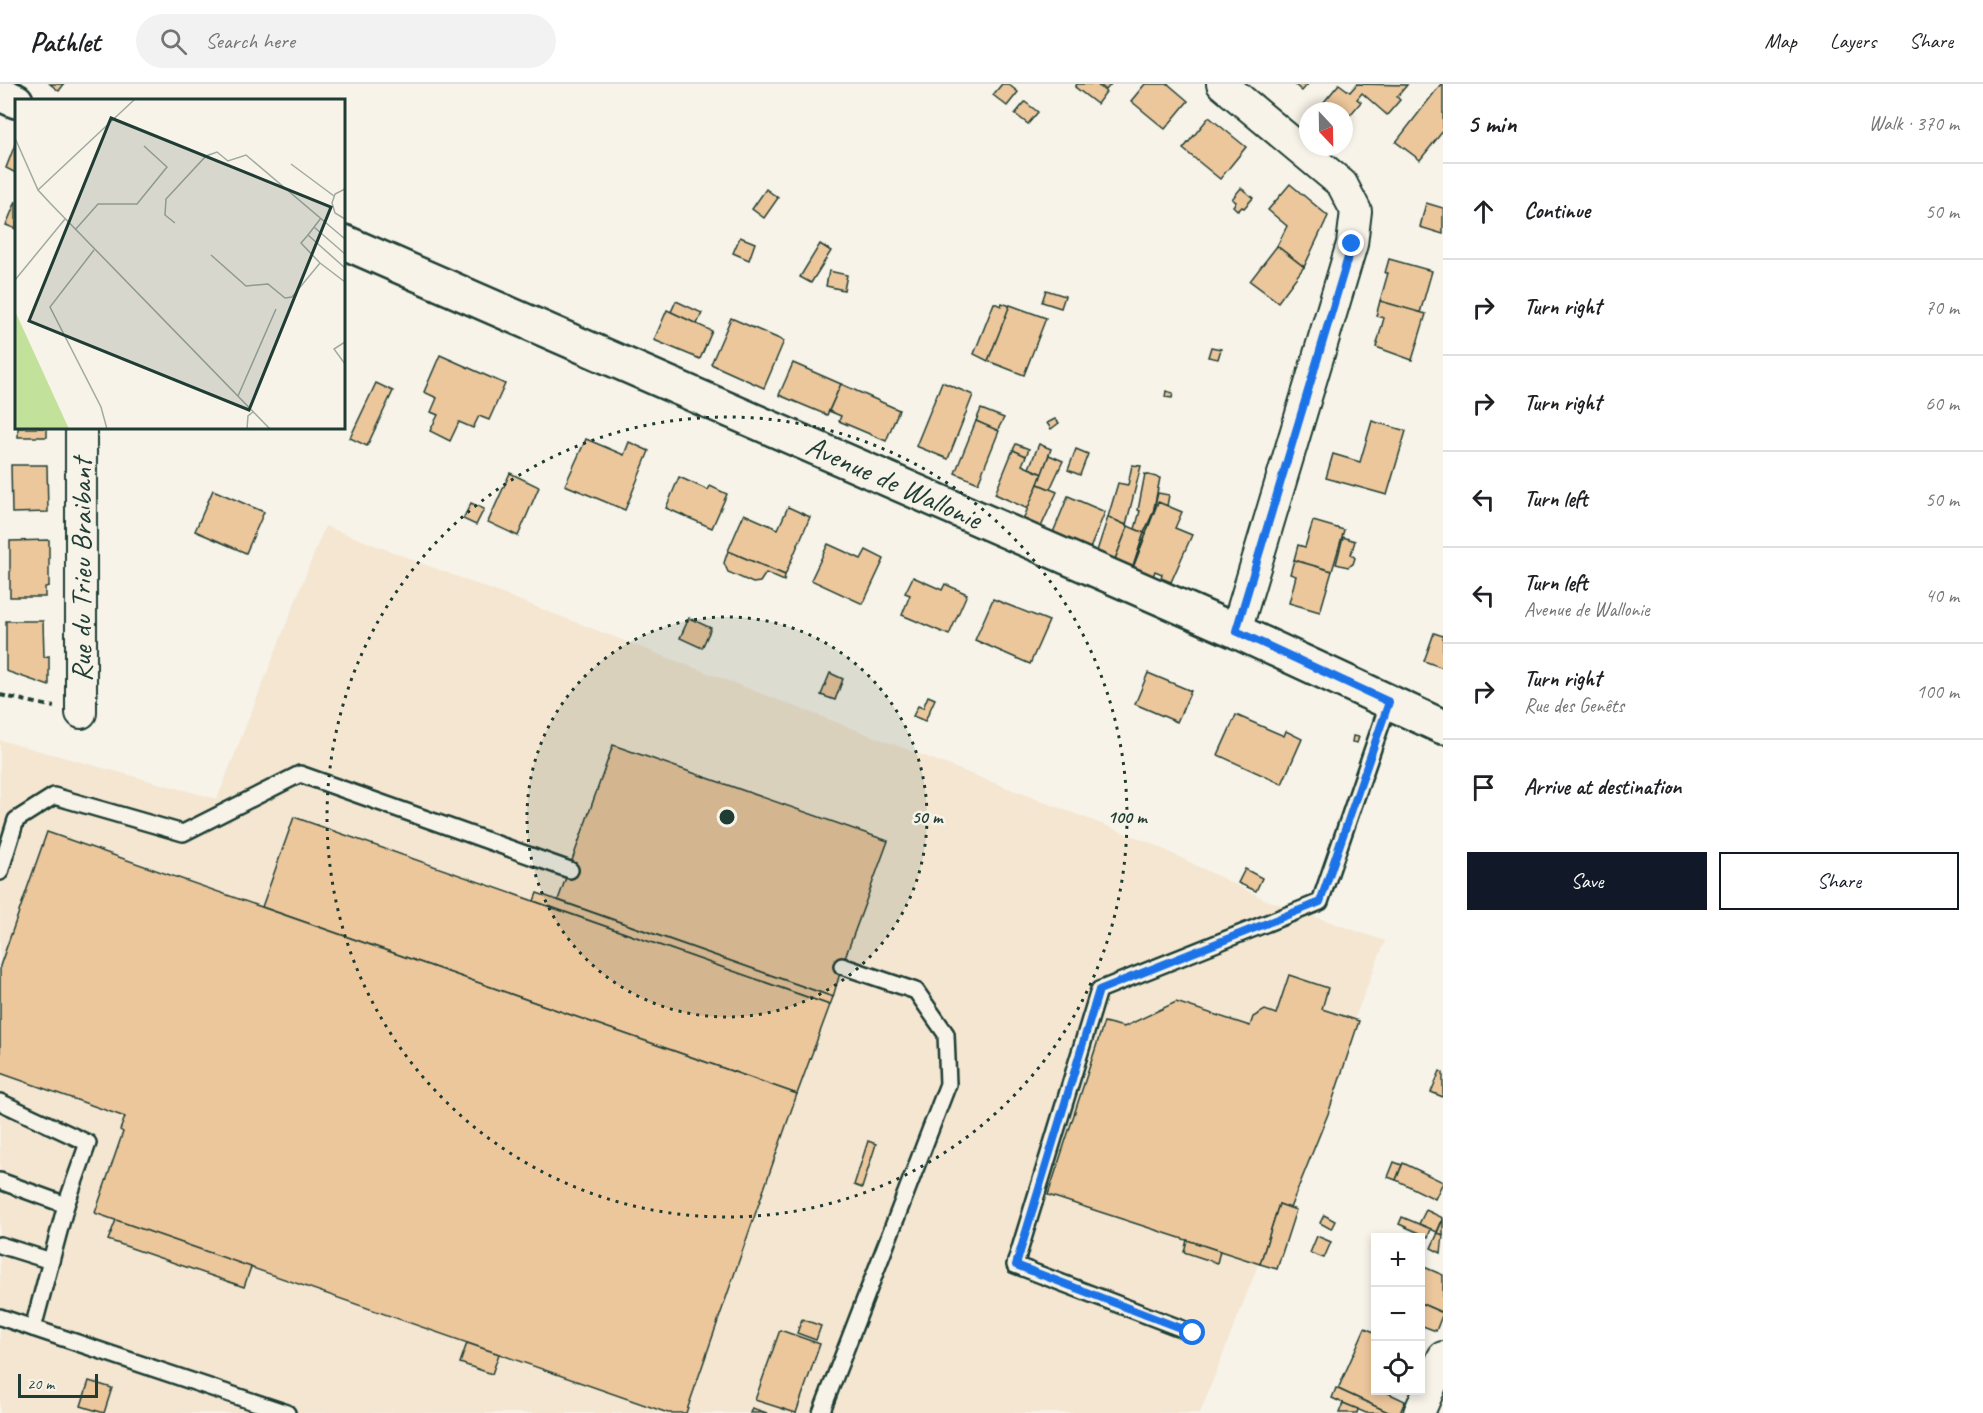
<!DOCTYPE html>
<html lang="en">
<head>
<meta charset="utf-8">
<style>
	body { margin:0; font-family:Caveat,sans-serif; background:#f2f2f2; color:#202124 }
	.controls { position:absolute; right:18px; bottom:18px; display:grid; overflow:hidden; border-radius:0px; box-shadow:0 3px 9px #0003 }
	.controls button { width:54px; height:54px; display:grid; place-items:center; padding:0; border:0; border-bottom:2px solid #e0e0e0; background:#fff; color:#202124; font:30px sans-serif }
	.compass { position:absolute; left:1299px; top:18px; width:54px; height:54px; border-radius:50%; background:#fff; box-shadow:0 3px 9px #0003; rotate:158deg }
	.scale { position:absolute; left:18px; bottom:15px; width:80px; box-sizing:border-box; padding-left:6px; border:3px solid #1f3d34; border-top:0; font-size:16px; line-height:21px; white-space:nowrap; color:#1f3d34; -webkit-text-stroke:4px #f7f3e8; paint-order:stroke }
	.stop { position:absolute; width:18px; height:18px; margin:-14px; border:4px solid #1a73e8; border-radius:50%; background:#fff }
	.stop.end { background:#1a73e8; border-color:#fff; box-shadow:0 2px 6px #0008 }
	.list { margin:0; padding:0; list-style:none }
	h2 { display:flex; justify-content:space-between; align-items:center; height:78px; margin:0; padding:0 24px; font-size:26px }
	h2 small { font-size:20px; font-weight:400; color:#757577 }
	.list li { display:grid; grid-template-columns:39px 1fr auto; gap:18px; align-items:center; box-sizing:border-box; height:96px; padding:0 24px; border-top:2px solid #e0e0e0 }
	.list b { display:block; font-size:22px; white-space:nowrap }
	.list p { margin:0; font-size:20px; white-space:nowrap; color:#757577 }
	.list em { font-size:20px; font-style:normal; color:#757577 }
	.actions { display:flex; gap:12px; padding:18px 24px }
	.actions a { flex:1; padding:14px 0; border:2px solid #111827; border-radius:0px; text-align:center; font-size:21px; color:#111827 }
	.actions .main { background:#111827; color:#fff }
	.icon { flex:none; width:33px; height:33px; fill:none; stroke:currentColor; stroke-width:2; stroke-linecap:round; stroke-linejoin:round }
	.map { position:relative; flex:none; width:1443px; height:1329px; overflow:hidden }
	header { display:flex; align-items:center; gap:36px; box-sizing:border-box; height:84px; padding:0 30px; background:#fff; border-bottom:2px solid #e0e0e0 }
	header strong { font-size:28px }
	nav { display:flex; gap:33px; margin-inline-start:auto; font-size:21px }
	.search { width:420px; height:54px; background:#f2f2f2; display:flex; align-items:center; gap:15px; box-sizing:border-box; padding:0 21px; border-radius:33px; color:#757577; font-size:22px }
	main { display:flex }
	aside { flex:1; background:#fff }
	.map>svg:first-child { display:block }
	.built { fill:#f4e6d1 }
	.building { fill:#ecc79c; stroke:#1f3d34; stroke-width:1.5 }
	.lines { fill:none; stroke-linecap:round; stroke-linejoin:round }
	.service-casing { stroke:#1f3d34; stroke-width:20 }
	.minor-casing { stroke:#1f3d34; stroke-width:34 }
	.tertiary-casing { stroke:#1f3d34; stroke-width:38 }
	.path { stroke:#1f3d34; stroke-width:4; stroke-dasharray:6 4.5; stroke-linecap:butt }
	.service { stroke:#f7f3e8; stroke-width:15 }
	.minor { stroke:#f7f3e8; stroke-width:30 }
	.tertiary { stroke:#f7f3e8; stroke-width:33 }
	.route { stroke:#1a73e8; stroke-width:8 }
	.ring { fill:none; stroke:#1f3d34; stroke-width:3; stroke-dasharray:3 6 }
	.labels { text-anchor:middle; stroke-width:5; stroke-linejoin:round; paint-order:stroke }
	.street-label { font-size:30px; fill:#1f3d34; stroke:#f7f3e8 }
	.inset-road { fill:none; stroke:#a1aaa0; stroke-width:1.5 }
	.view { fill:#1f3d34; fill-opacity:0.15; stroke:#1f3d34; stroke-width:3 }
	.inset-edge { fill:none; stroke:#1f3d34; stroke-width:3 }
	.centre { fill:#1f3d34; stroke:#f7f3e8; stroke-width:3 }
	.ring-label { font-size:18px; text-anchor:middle; font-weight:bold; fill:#1f3d34; stroke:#f7f3e8; stroke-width:5; stroke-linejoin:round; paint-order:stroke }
</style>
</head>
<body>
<header>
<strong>Pathlet</strong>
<div class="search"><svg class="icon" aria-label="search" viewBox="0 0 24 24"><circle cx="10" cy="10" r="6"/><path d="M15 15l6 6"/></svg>Search here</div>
<nav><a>Map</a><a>Layers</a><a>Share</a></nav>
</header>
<main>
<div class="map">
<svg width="1443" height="1329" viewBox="0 0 1443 1329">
	<rect width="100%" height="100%" fill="#f7f3e8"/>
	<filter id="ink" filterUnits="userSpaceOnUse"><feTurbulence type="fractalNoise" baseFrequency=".0167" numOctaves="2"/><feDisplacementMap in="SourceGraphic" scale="12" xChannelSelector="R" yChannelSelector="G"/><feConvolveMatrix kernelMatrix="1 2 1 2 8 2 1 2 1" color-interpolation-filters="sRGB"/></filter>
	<g filter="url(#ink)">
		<path class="built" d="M325,442L1151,759L1264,815L1385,857L1200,1329H0V656L217,715Z"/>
		<g class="building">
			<path d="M50,0H64L59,7Z"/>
			<path d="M1002,0H1008L1018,8L1007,22L993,11Z"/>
			<path d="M1077,0H1096L1106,8L1097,20L1075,3Z"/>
			<path d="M1099,0H1111L1106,6Z"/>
			<path d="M1145,0H1168L1188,17L1165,45L1131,17Z"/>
			<path d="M1294,0H1308L1302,7Z"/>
			<path d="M1339,0L1350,8L1357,0L1407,1L1397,13L1400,16L1387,31L1362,9L1357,15L1361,18L1346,36L1344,34V27H1335L1324,18Z"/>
			<path d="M1441,0H1443V47L1420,76L1396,58Z"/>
			<path d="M1025,18L1038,28L1028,40L1015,30Z"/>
			<path d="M1209,33L1246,63L1220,95L1183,65Z"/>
			<path d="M16,58V89L6,84Z"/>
			<path d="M1290,100L1328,132L1304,183L1277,162L1287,142L1268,126Z"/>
			<path d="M1241,104L1253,114L1244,124L1242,123L1238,127L1233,122L1236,118L1232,115Z"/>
			<path d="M766,105L778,114L764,134L752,125Z"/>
			<path d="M16,117V145L6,141Z"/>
			<path d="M1426,119L1443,124V150L1420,143Z"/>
			<path d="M740,153L755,159L749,176L733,169Z"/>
			<path d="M820,160L831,167L811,199L800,193Z"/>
			<path d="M1277,162L1304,183L1278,218L1250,197Z"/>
			<path d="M1389,175L1432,187L1420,229L1380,217L1388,189H1385Z"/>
			<path d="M829,187L847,191L844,206L826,202Z"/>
			<path d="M1046,206L1065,212L1061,224L1042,218Z"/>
			<path d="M676,217L702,229L697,240L671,228Z"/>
			<path d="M1380,217L1426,230L1412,276L1376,263L1384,234L1376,232Z"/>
			<path d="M994,219L1001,222L1002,219L1010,222L988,277L974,270Z"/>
			<path d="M1010,221L1046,234L1024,291L988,277Z"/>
			<path d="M667,226L712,247L700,275L654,256Z"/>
			<path d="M731,234L784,257L764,304L711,280Z"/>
			<path d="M1211,263L1221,265L1218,275L1208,273Z"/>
			<path d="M440,271L505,300L489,336L479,332L473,344L459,338L450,357L430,347L438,331L431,328L437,314L424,308Z"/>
			<path d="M793,279L841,300L827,331L779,311Z"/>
			<path d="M942,298L973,311L948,375L916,362Z"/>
			<path d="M376,299L393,307L367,362L350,354Z"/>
			<path d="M841,300L899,326L886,357L839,337L841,332L829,327Z"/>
			<path d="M1166,307L1173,309L1172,314L1165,313Z"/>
			<path d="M981,325L1004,334L997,347L976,337Z"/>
			<path d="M1055,335L1059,339L1051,345L1047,339Z"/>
			<path d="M976,337L999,347L978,399L955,389Z"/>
			<path d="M1372,337L1406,347L1387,411L1326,394L1333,370L1360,378Z"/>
			<rect x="18" y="344" width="29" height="9"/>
			<path d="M586,355L624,371L629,358L649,367L625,426L565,401Z"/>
			<path d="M1016,360L1029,365L1026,372L1013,366Z"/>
			<path d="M1039,360L1051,365L1042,390L1029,384Z"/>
			<path d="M1076,365L1088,370L1080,391L1068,386Z"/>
			<path d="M1013,366L1026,372L1022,381L1042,390L1028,425L995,410Z"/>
			<path d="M1049,371L1063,377L1050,405L1038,400Z"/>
			<path d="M11,381H47L48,428L12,429Z"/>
			<path d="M1132,381L1141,382L1126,441L1108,433L1118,399L1128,401Z"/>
			<path d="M510,389L539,403L518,452L488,438Z"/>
			<path d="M1145,390L1160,394L1153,429L1144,449L1135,445L1140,427L1138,426Z"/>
			<path d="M679,393L708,406L710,402L727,410L712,444L666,424Z"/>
			<path d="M1038,400L1057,408L1040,445L1022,438Z"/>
			<path d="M213,406L264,428L246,469L195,447Z"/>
			<path d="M1158,409L1169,411L1167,422L1158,418L1146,450L1144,449L1153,429Z"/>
			<path d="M1068,412L1105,428L1089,467L1052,451Z"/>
			<path d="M1158,418L1182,428L1175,444L1192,451L1171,498L1161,494L1162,490L1155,487L1152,495L1132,486Z"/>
			<path d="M471,419L484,425L476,441L463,435Z"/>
			<path d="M788,423L810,433L785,491L728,467L744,430L778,445Z"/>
			<path d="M1108,433L1128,442L1114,478L1096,470Z"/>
			<path d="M1313,437L1344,446L1332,487L1294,476L1298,461L1305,463Z"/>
			<path d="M1128,442L1144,449L1132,486L1114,478Z"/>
			<path d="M1144,449L1146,450L1132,486Z"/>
			<path d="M1343,453L1355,457L1351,470L1355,474L1353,480L1348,483L1336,480Z"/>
			<path d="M49,456V502L45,503V513H10V457Z"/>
			<path d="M828,460L861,475L866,466L884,475L863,520L811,496Z"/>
			<path d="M728,467L785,491L784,497L766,489L760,498L753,499L728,488L724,479Z"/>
			<path d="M1294,476L1332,487L1320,528L1289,519L1296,492L1290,490Z"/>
			<path d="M913,493L942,506L945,500L967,510L949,551L902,531L910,511L905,509Z"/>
			<path d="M993,515L1049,537L1030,580L975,556Z"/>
			<path d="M689,534L711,544L702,564L680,554Z"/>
			<path d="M6,537H43L44,573L49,572V602L6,587Z"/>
			<path d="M1434,549L1443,552V584L1424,577Z"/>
			<path d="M830,589L843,595L835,616L821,611Z"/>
			<path d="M1148,589L1191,607L1177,638L1135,620Z"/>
			<path d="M928,612L935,615L925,637L913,632L918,622L923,624Z"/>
			<path d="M1236,631L1284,652L1286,647L1302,655L1282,700L1218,671Z"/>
			<path d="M1353,652L1359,653L1357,659L1352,658Z"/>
			<path d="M613,661L888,757L842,882L833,913L558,816Z"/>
			<path d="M294,733L830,921L797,1010L262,823Z"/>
			<path d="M47,748L797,1010L686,1329H668L95,1129L123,1048L120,1046L125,1033L0,989V882Z"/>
			<path d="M1245,785L1262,794L1256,807L1238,799Z"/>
			<path d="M537,809L833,913L830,921L534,817Z"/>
			<path d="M1289,891L1328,904L1322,925L1359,937L1328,1030L1290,1124L1279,1120L1260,1180L1048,1111L1104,938L1124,943L1176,918L1250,942L1253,933L1265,926L1276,930Z"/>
			<path d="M1440,987L1443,989V1013L1431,1008Z"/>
			<path d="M868,1057L876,1060L862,1104L854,1101Z"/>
			<path d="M1394,1078L1402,1081L1396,1096L1388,1093Z"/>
			<path d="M1403,1079L1443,1098L1435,1115L1396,1096Z"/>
			<path d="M1279,1120L1296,1126L1277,1185L1260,1180Z"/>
			<path d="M1426,1126L1443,1134L1437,1148L1419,1140Z"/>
			<path d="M1324,1131L1335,1137L1331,1145L1320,1139Z"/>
			<path d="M1402,1133L1431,1145L1428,1153L1399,1140Z"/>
			<path d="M1443,1135V1151L1437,1149Z"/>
			<path d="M116,1136L251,1183L244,1203L108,1156Z"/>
			<path d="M1438,1149L1443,1151L1441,1169L1431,1164Z"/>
			<path d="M1317,1152L1331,1158L1324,1174L1310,1169Z"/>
			<path d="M1187,1156L1220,1167L1217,1179L1184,1168Z"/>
			<path d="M1424,1183L1443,1191V1229L1420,1219V1190Z"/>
			<path d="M1420,1219L1443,1229L1436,1247L1420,1241Z"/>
			<path d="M802,1235L821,1242L816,1256L797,1249Z"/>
			<path d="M1365,1244L1376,1249V1306H1389L1388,1309L1405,1317L1400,1329H1390L1338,1305Z"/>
			<path d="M780,1246L820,1260L796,1329L755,1316Z"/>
			<path d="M467,1259L499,1270L492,1290L460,1279Z"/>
			<path d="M89,1297L112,1304L104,1329L81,1322Z"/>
			<path d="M1336,1304L1338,1305L1390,1329H1366L1343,1319L1332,1314Z"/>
			<path d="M1343,1319L1358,1325L1357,1329H1339Z"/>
			<path d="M752,1324L767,1329H750Z"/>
		</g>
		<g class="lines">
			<defs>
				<g id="service">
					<path d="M0,788L16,736L54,712L183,749L300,690L570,786"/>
					<path d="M0,1018L88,1059L66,1121"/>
					<path d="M0,1097L66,1121L33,1244"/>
					<path d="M0,1161L51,1177"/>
					<path d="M0,1233L287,1329"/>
					<path d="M1193,1249L1015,1181L1099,906L1320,818L1389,618"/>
					<path d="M821,1329L948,1000L946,950L916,907L842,882"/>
				</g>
				<g id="minor">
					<path d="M1222,0L1342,100L1356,127L1352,160L1236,547"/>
					<path d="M81,344V629"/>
					<path d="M1419,1329L1443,1273"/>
				</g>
				<g id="tertiary">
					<path d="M0,10L16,17"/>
					<path d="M344,158L1236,547L1443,643"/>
				</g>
			</defs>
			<use href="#service" class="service-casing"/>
			<use href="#minor" class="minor-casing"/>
			<use href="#tertiary" class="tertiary-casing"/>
			<path class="path" d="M0,611L54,623"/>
			<use href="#service" class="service"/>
			<use href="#minor" class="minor"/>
			<use href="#tertiary" class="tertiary"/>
		</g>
	</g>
	<g class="lines" filter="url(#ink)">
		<path class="route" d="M1193,1249L1016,1181L1099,906L1320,818L1389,618L1236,547L1352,160"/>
	</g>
	<circle cx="727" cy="733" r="200" fill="#1f3d34" fill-opacity=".12"/>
	<g class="ring">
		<circle cx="727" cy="733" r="200"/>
		<circle cx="727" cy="733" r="400"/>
	</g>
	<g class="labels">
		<g class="street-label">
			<text transform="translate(894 398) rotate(24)" y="10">Avenue de Wallonie</text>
			<text transform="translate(81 486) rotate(-90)" y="10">Rue du Trieu Braibant</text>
		</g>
	</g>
	<g transform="translate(15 15)">
		<rect width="330" height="330" fill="#f7f3e8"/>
		<path d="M0,212L54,330H0Z" fill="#c2e19a"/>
		<path class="inset-road" d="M0,39L23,91L35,104L255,330M276,65L319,97M330,90L320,95L317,104L320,114L330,120M23,91L120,0M306,119L293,136L330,169M160,124L150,116L151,100L191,57L202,53L213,62L231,56L330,140M299,128L330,155M60,131L83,105H122L152,68L129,47M293,136L286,144L305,164M79,151L35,208L86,308L92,330M196,156L231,187L253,185L270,199L277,198L305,164L330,183M0,181L50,120M330,243L319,250L330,265M223,297L261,210M232,330L233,317L238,313"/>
		<path class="view" d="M96,19L316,108L234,311L14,222Z"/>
		<rect width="330" height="330" class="inset-edge"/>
	</g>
	<circle cx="727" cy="733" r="9" class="centre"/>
	<g class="ring-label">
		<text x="927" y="739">50 m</text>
		<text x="1127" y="739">100 m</text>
	</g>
</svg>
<div class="controls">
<button>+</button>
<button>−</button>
<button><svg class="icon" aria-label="locate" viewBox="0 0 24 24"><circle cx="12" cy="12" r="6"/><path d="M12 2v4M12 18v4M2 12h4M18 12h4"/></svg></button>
</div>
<svg class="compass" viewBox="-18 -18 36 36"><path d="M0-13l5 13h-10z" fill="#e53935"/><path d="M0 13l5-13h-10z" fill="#757577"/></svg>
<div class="scale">20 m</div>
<div class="stop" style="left:1193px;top:1249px"></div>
<div class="stop end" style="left:1352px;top:160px"></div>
</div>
<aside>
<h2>5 min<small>Walk · 370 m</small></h2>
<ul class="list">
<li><svg class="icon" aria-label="ahead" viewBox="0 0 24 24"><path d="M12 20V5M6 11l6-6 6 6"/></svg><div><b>Continue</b></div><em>50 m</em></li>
<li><svg class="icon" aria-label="right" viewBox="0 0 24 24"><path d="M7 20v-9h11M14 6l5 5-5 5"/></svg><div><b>Turn right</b></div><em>70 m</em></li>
<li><svg class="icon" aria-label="right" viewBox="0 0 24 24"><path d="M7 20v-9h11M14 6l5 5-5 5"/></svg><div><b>Turn right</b></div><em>60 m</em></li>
<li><svg class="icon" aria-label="left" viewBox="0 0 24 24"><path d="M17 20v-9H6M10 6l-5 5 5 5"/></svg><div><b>Turn left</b></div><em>50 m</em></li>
<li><svg class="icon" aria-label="left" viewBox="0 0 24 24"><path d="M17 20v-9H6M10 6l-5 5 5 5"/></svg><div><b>Turn left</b><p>Avenue de Wallonie</p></div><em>40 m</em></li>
<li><svg class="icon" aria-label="right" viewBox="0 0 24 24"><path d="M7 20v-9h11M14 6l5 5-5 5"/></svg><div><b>Turn right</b><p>Rue des Genêts</p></div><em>100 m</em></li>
<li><svg class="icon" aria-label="arrive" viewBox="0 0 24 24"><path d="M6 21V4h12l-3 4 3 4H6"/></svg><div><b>Arrive at destination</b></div></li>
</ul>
<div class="actions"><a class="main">Save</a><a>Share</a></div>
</aside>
</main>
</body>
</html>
